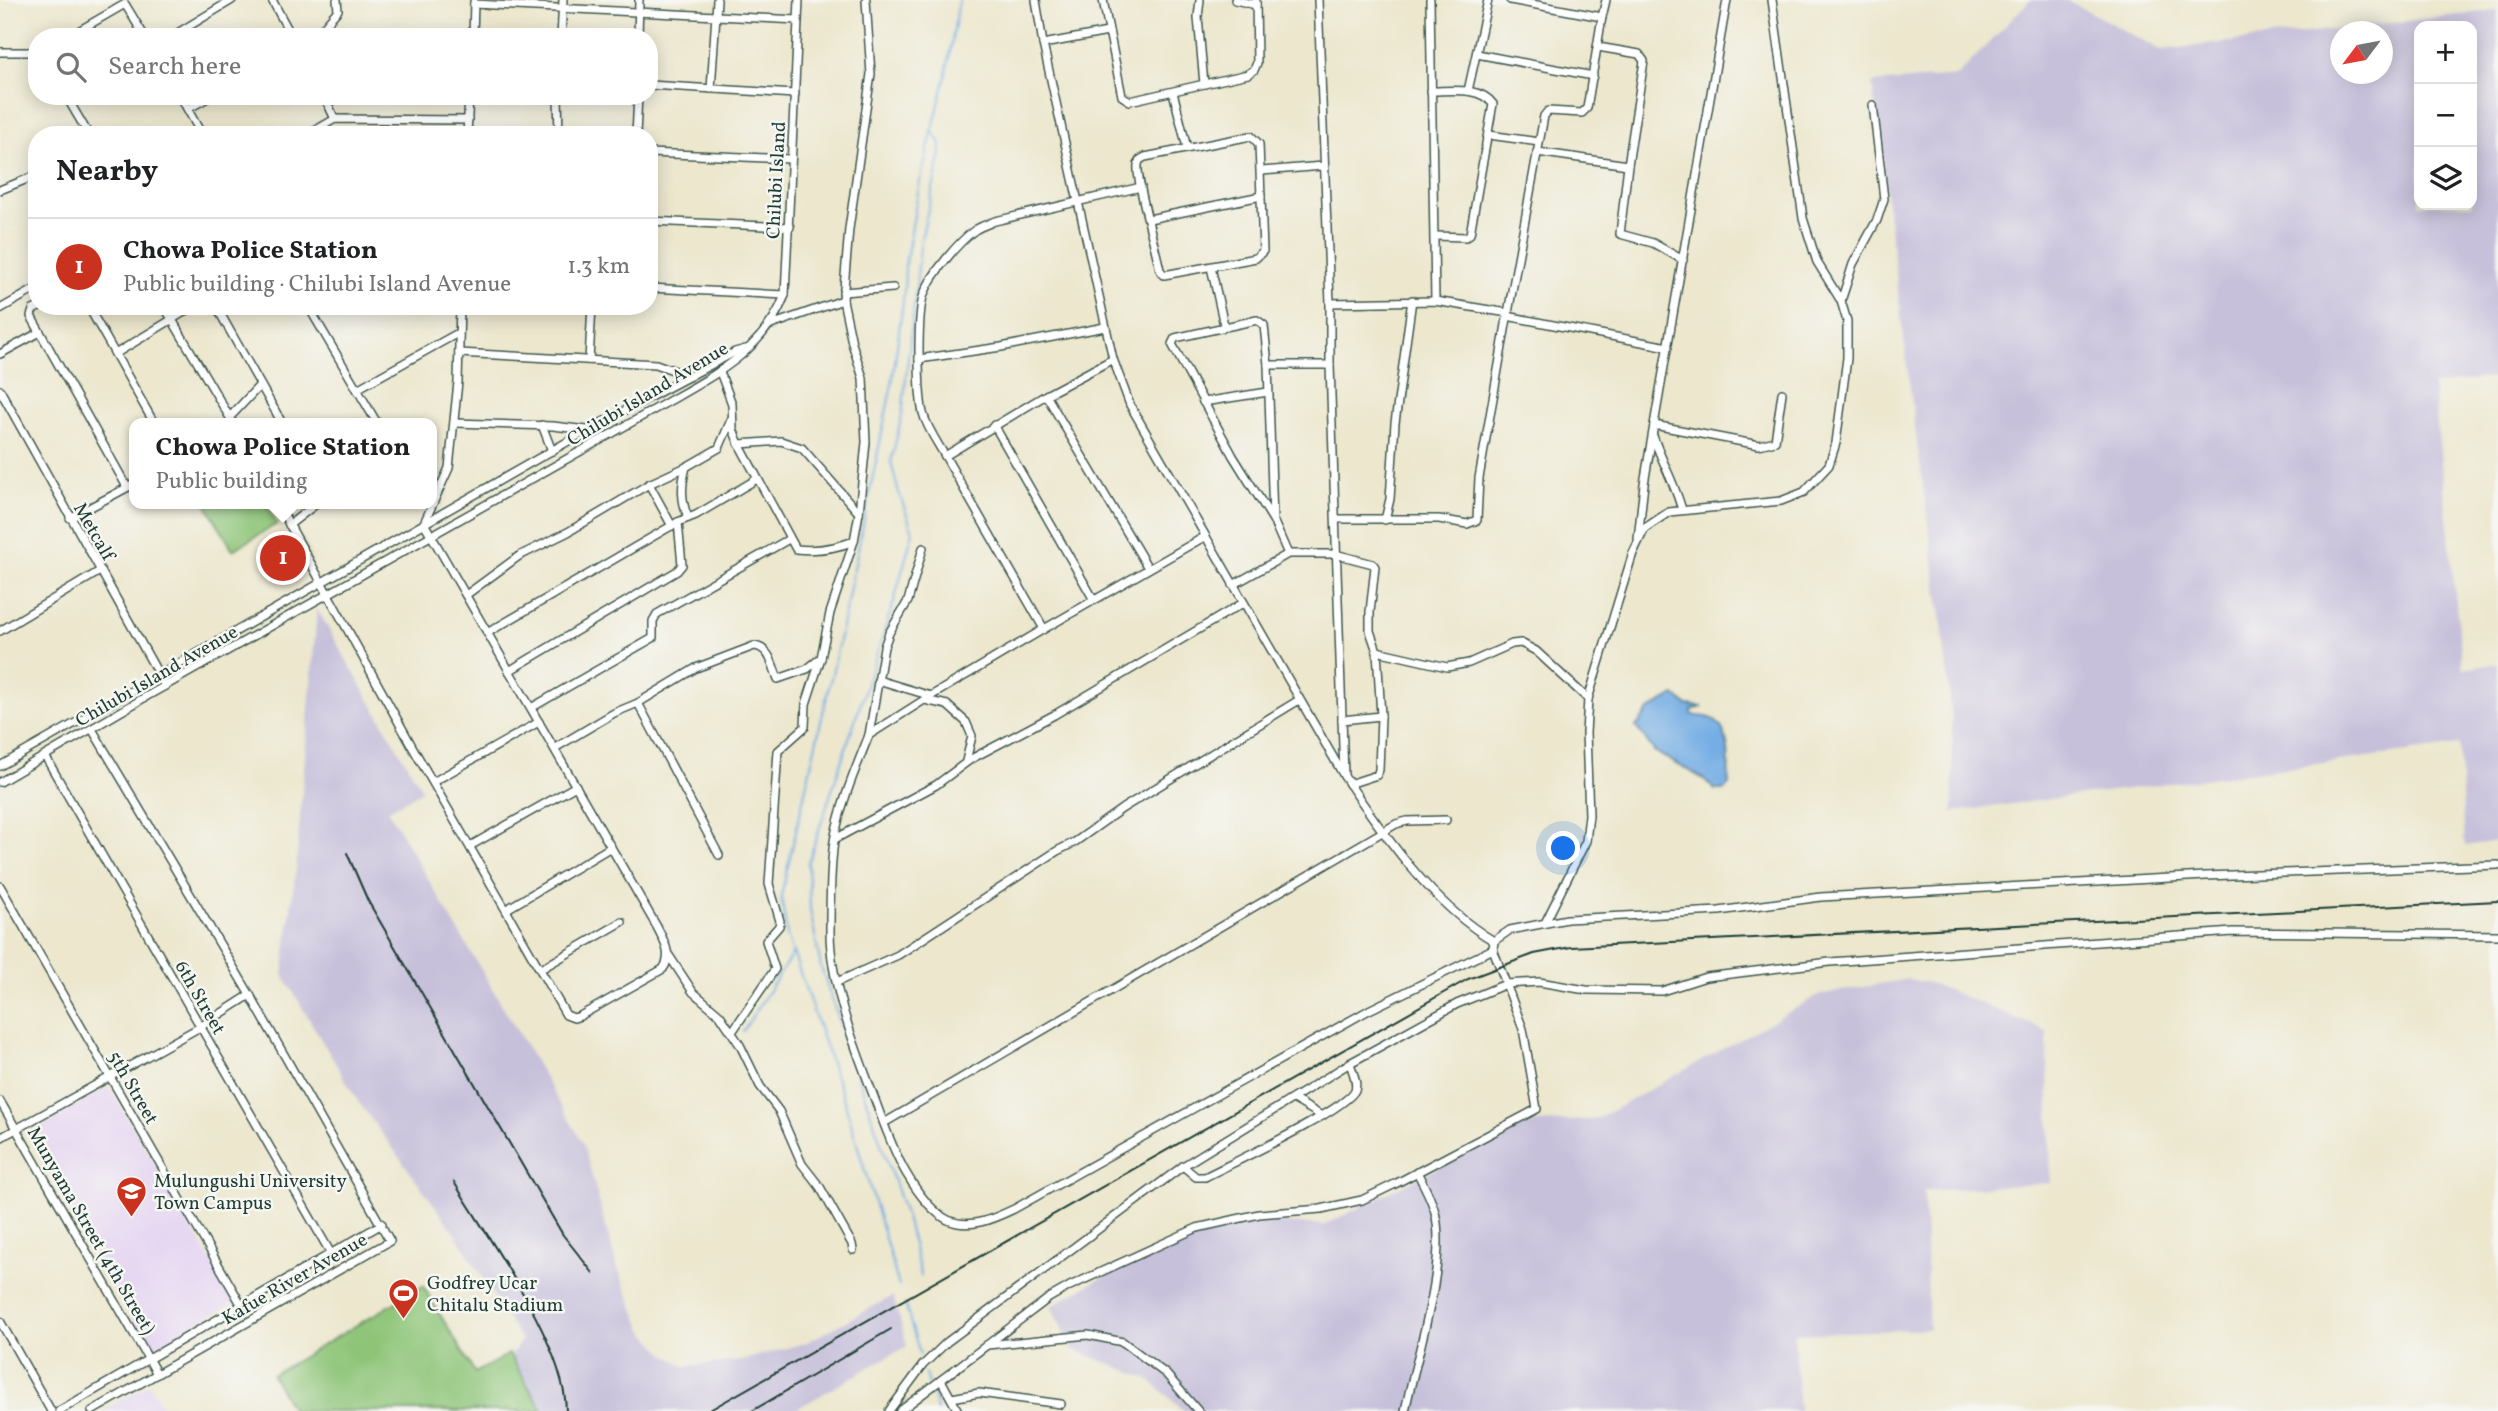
<!DOCTYPE html>
<html lang="en">
<head>
<meta charset="utf-8">
<style>
	body { margin:0; font-family:Vollkorn,serif; background:#f2f2f2; color:#202124 }
	.controls { position:absolute; right:21px; top:21px; display:grid; overflow:hidden; border-radius:14px; box-shadow:0 4px 18px #0003 }
	.controls button { width:63px; height:63px; display:grid; place-items:center; padding:0; border:0; border-bottom:2px solid #e0e0e0; background:#fff; color:#202124; font:35px sans-serif }
	.compass { position:absolute; left:2330px; top:21px; width:63px; height:63px; border-radius:50%; background:#fff; box-shadow:0 4px 18px #0003; rotate:238deg }
	.you { position:absolute; left:1564px; top:849px; width:24px; height:24px; margin:-18px; border:5px solid #fff; border-radius:50%; background:#1a73e8; box-shadow:0 0 0 10px #1a73e833 }
	.badge { display:grid; place-items:center; width:46px; height:46px; border-radius:50%; background:#c8321e; color:#fff; font-size:23px; font-weight:700 }
	.pin { position:absolute; translate:-50% -50%; border:4px solid #fff; box-shadow:0 2px 7px #0006 }
	.popup { position:absolute; left:129px; top:418px; width:308px; height:91px; box-sizing:border-box; display:grid; place-content:center; border-radius:14px; background:#fff; filter:drop-shadow(0 2px 5px #0005); font-size:23px; white-space:nowrap; color:#757577 }
	.popup b { font-size:26px; color:#202124 }
	.popup::after { content:''; position:absolute; left:50%; top:100%; margin-left:-14px; border:14px solid transparent; border-top-color:#fff }
	.list { margin:0; padding:0; list-style:none }
	h2 { display:flex; justify-content:space-between; align-items:center; height:91px; margin:0; padding:0 28px; font-size:30px }
	h2 small { font-size:23px; font-weight:400; color:#757577 }
	.list li { display:grid; grid-template-columns:46px 1fr auto; gap:21px; align-items:center; box-sizing:border-box; height:98px; padding:0 28px; border-top:2px solid #e0e0e0 }
	.list b { display:block; font-size:26px; white-space:nowrap }
	.list p { margin:0; font-size:23px; white-space:nowrap; color:#757577 }
	.list em { font-size:23px; font-style:normal; color:#757577 }
	.icon { flex:none; width:38px; height:38px; fill:none; stroke:currentColor; stroke-width:2; stroke-linecap:round; stroke-linejoin:round }
	.map { position:relative; flex:none; width:2498px; height:1411px; overflow:hidden }
	.search { position:absolute; background:#fff; box-shadow:0 4px 18px #0003; left:28px; top:28px; width:630px; height:77px; display:flex; align-items:center; gap:18px; box-sizing:border-box; padding:0 24px; border-radius:28px; color:#757577; font-size:26px }
	.panel { position:absolute; background:#fff; box-shadow:0 4px 18px #0003; left:28px; top:126px; width:630px; height:189px; border-radius:28px }
	.map>svg:first-child { display:block }
	.built { fill:#e4d3f2 }
	.industrial { fill:#c6c0da; fill-rule:evenodd }
	.green { fill:#8dc477; stroke:#568056; stroke-width:2 }
	.water { fill:#75ade4; stroke:#4a758c; stroke-width:2 }
	.lines { fill:none; stroke-linecap:round; stroke-linejoin:round }
	.stream { stroke:#75ade4; stroke-width:2 }
	.minor-casing { stroke:#3e564b; stroke-width:10 }
	.minor { stroke:#fff; stroke-width:7 }
	.rail { stroke:#1f3d34; stroke-width:2 }
	.labels { text-anchor:middle; stroke-width:5; stroke-linejoin:round; paint-order:stroke }
	.street-label { font-size:19px; fill:#1f3d34; stroke:#f6f6f2 }
	.poi-label { font-size:19px; fill:#1f3d34; stroke:#f6f6f2; text-anchor:start }
</style>
</head>
<body>
<div class="map">
<svg width="2498" height="1411" viewBox="0 0 2498 1411">
	<rect width="100%" height="100%" fill="#f6f6f2"/>
	<filter id="ink" filterUnits="userSpaceOnUse"><feTurbulence type="fractalNoise" baseFrequency=".0143" numOctaves="2"/><feDisplacementMap in="SourceGraphic" scale="14" xChannelSelector="R" yChannelSelector="G"/><feConvolveMatrix kernelMatrix="1 2 1 2 8 2 1 2 1" color-interpolation-filters="sRGB"/></filter>
	<filter id="wash" filterUnits="userSpaceOnUse"><feTurbulence type="fractalNoise" baseFrequency=".00686" numOctaves="4" result="noise"/><feDisplacementMap in="SourceGraphic" scale="28" xChannelSelector="R" yChannelSelector="G"/><feGaussianBlur stdDeviation="1.57" result="paint"/><feColorMatrix in="noise" values="0 0 0 0 0 0 0 0 0 0 0 0 0 0 0 0 0 1.4 0 .05"/><feComposite in="paint" operator="in"/></filter>
	<g filter="url(#wash)">
		<rect width="100%" height="100%" fill="#ece7cd"/>
		<g class="built">
			<path d="M109,1086L235,1302L149,1350L30,1134Z"/>
			<path d="M149,1384L165,1411H103Z"/>
		</g>
		<g class="industrial">
			<path d="M2030,0H2067L2161,50L2498,10V377L2433,385L2463,669L2498,663V841L2465,846L2459,745L1953,812L1952,718L1942,624L1916,435L1872,83L1957,76ZM2419,26H2472V205H2419ZM2340,32H2382V74H2340Z"/>
			<path d="M317,609L422,790L388,811L583,1143L617,1267L642,1328L665,1354L685,1366L739,1361L805,1343L893,1296L907,1346L793,1411H543L511,1356L521,1340L455,1233L357,1100L283,975L296,867Z"/>
			<path d="M1908,979L1933,984L2047,1031L2051,1183L1924,1191L1929,1329L1794,1334L1799,1411H1184L1148,1379L1072,1349L1051,1306L1148,1252L1249,1221L1325,1225L1523,1124L1597,1119L1819,995Z"/>
		</g>
		<g class="green">
			<path d="M206,504H265L277,524L233,550Z"/>
			<path d="M423,1286L475,1373L509,1354L543,1411H293L272,1375Z"/>
		</g>
		<path class="water" d="M1675,695L1687,705L1703,707L1692,710V714C1699,718 1708,715 1714,720C1734,735 1727,765 1729,785L1724,790H1715L1704,779L1655,752L1636,727L1649,710Z"/>
		<g class="lines">
			<g class="stream">
				<path d="M743,1031L793,953"/>
				<path d="M921,1276L906,1217L821,967L810,909L808,863L893,605L913,532L898,490L891,462L902,415L921,239L941,154V143L933,132"/>
				<path d="M899,1286L845,1103L787,935L781,896L834,665L892,384L904,294L905,266L919,186L946,75L959,0"/>
				<path d="M905,1304L920,1354"/>
				<path d="M925,1373L928,1384"/>
				<path d="M933,1394L937,1411"/>
			</g>
		</g>
	</g>
	<g filter="url(#ink)">
		<g class="lines">
			<defs>
				<g id="minor">
					<path d="M272,0L292,37"/>
					<path d="M1036,0L1043,44L1113,359L1130,405L1344,776C1383,834 1433,906 1494,941"/>
					<path d="M1103,0L1122,96L1130,101L1248,74L1254,70L1257,63L1256,0"/>
					<path d="M1200,0L1198,17L1204,84"/>
					<path d="M1235,0L1256,5"/>
					<path d="M1318,0L1330,303V365L1344,776"/>
					<path d="M1430,0L1435,301"/>
					<path d="M1727,0L1654,425L1759,445L1775,441L1782,393"/>
					<path d="M474,4L798,20"/>
					<path d="M1602,17L1606,0"/>
					<path d="M68,37L125,4L145,37"/>
					<path d="M171,37L232,0"/>
					<path d="M315,37L338,10L337,0"/>
					<path d="M473,37L474,2"/>
					<path d="M561,37L563,0"/>
					<path d="M638,37L639,0"/>
					<path d="M1043,44L1108,32"/>
					<path d="M0,52H37"/>
					<path d="M1477,54L1593,76"/>
					<path d="M649,85L795,94"/>
					<path d="M711,89L717,0"/>
					<path d="M1431,91C1450,91 1480,86 1493,104L1470,234L1466,237L1435,236"/>
					<path d="M1468,91L1488,0"/>
					<path d="M1173,92L1187,148"/>
					<path d="M66,96L86,130L87,135"/>
					<path d="M180,96L202,135"/>
					<path d="M324,96L335,119"/>
					<path d="M558,96L559,135"/>
					<path d="M188,109L211,96"/>
					<path d="M307,135L335,119L468,120"/>
					<path d="M467,135L469,96"/>
					<path d="M636,135L638,96"/>
					<path d="M1489,135L1539,142"/>
					<path d="M1251,136L1259,144L1263,251L1256,258L1164,275L1160,270C1156,249 1136,181 1138,165C1139,159 1140,160 1145,157Z"/>
					<path d="M1537,152L1628,165L1644,61L1639,54L1598,47"/>
					<path d="M649,153L791,159"/>
					<path d="M1628,165L1620,234L1653,243L1683,260"/>
					<path d="M1262,171L1323,166"/>
					<path d="M0,190L37,175"/>
					<path d="M1149,219L1261,196"/>
					<path d="M649,221L790,227"/>
					<path d="M1211,267L1224,325"/>
					<path d="M649,288L785,295"/>
					<path d="M843,292L893,288"/>
					<path d="M1841,301L1853,264L1877,220L1884,199L1873,105"/>
					<path d="M1330,303L1435,301L1508,313L1544,116L1548,111L1582,113L1587,108L1602,17L1510,0"/>
					<path d="M41,306L33,310L31,316L127,487"/>
					<path d="M88,306L154,423"/>
					<path d="M164,306L233,423"/>
					<path d="M216,306L282,423"/>
					<path d="M308,306L377,423"/>
					<path d="M0,309L37,288"/>
					<path d="M1507,316L1668,347"/>
					<path d="M771,325L843,300"/>
					<path d="M459,353L656,364L690,376"/>
					<path d="M0,354L40,332"/>
					<path d="M115,354L194,306"/>
					<path d="M919,359L1001,347L1105,327"/>
					<path d="M1113,359L1046,395L945,456L1044,629L1204,537"/>
					<path d="M589,360L592,306"/>
					<path d="M1268,365H1330"/>
					<path d="M720,372L732,404L733,429L739,444L796,549C816,551 834,549 854,541"/>
					<path d="M357,389L458,333"/>
					<path d="M0,390L165,686"/>
					<path d="M1046,395L1148,568"/>
					<path d="M1203,402L1268,392"/>
					<path d="M230,417L260,385"/>
					<path d="M455,423L553,426L587,430"/>
					<path d="M542,425L552,451"/>
					<path d="M994,425L1094,600"/>
					<path d="M1653,436C1662,462 1675,484 1682,510"/>
					<path d="M739,444L781,441L802,448L859,513"/>
					<path d="M945,456C937,442 927,428 923,413C918,392 917,312 924,294C931,275 959,241 975,230C981,226 988,224 995,221L1141,187"/>
					<path d="M649,484L672,526"/>
					<path d="M278,504L413,748L566,1015L574,1018L580,1016L663,969C673,955 664,941 657,927L424,523L449,468L458,382L460,306"/>
					<path d="M70,518L134,484"/>
					<path d="M688,518C681,500 681,486 686,467L719,448L731,420"/>
					<path d="M1336,519H1439L1467,524L1477,520L1479,478L1508,313"/>
					<path d="M1273,520L1268,365L1264,325L1257,320L1175,338L1172,344L1233,456L1273,520L1288,554"/>
					<path d="M1385,520L1390,499L1395,423L1412,300"/>
					<path d="M289,525L316,504"/>
					<path d="M1638,539L1644,484L1654,425"/>
					<path d="M923,548L908,601L889,633L884,647L869,735L924,700L1044,629"/>
					<path d="M1233,585L1288,554H1335L1373,564L1375,567L1370,612V631L1377,651L1381,716L1379,770L1377,775L1349,784"/>
					<path d="M466,595L519,556L568,532L649,484L686,467"/>
					<path d="M0,631L100,571"/>
					<path d="M487,633L678,522L696,515L757,479"/>
					<path d="M1377,651L1447,667L1469,663L1512,644L1521,643L1536,651L1588,699"/>
					<path d="M509,671L677,571L682,565L678,522"/>
					<path d="M878,680L931,696"/>
					<path d="M925,700L947,705L966,722L972,736L966,761"/>
					<path d="M638,703L719,855"/>
					<path d="M531,708L653,638V621L657,614L789,539"/>
					<path d="M1342,720L1381,716"/>
					<path d="M92,729L250,995L390,1241L92,1411"/>
					<path d="M869,735C856,768 840,805 834,841C830,870 830,902 830,931C830,986 856,1049 875,1100C884,1124 893,1151 906,1173C916,1190 930,1211 948,1220C970,1230 995,1218 1014,1209L1369,1010L1493,949"/>
					<path d="M555,748L614,713L638,703L696,668L754,646C770,647 773,667 778,679L807,669L821,658"/>
					<path d="M45,756L330,1252"/>
					<path d="M0,766L588,430L735,352L746,349"/>
					<path d="M0,782L149,695L664,404C713,376 764,351 785,295L799,0"/>
					<path d="M433,782L539,722"/>
					<path d="M835,839L936,785L971,759L1054,715L1243,603"/>
					<path d="M470,846L576,786"/>
					<path d="M0,886L241,1304"/>
					<path d="M507,909L611,847"/>
					<path d="M1545,923L1586,841L1589,815L1586,733L1588,699L1633,553L1645,528L1669,512L1781,501L1804,492L1829,465L1836,443L1847,358V321L1841,301L1817,262L1803,218L1772,0"/>
					<path d="M668,954L693,992L720,1015L740,1045L760,1086L779,1111L802,1164L820,1187L852,1244L853,1250"/>
					<path d="M541,969L622,922"/>
					<path d="M837,982L898,955L1057,851L1075,842L1123,808L1299,700"/>
					<path d="M732,1032L775,969L766,941L779,926L780,921L769,884L778,751L805,727L806,704L821,658L830,613L854,541L859,513L866,442L863,378L852,343L843,300L849,229L871,74L866,0"/>
					<path d="M1293,1099L1322,1116"/>
					<path d="M0,1101L157,1374"/>
					<path d="M884,1123L1396,824L1407,821L1446,820"/>
					<path d="M0,1138L200,1027L250,995"/>
					<path d="M1183,1166L1196,1177H1205C1230,1164 1346,1110 1355,1090C1358,1082 1352,1071 1350,1063"/>
					<path d="M0,1321L51,1411"/>
					<path d="M987,1345L1088,1335L1123,1342L1166,1374L1198,1411"/>
					<path d="M941,1380L958,1411"/>
					<path d="M952,1398L979,1393L1061,1404"/>
					<path d="M59,1411L382,1224"/>
					<path d="M889,1411L923,1365L947,1342L1183,1166L1350,1063L1457,1004L1506,984L1539,982L1586,990L1662,991L1706,977L1830,962L2233,932L2498,935"/>
					<path d="M900,1411L1049,1298L1070,1286L1197,1228L1259,1214L1321,1209L1362,1200L1395,1184L1537,1109L1523,1029L1493,949L1494,941L1510,930L1567,919L1719,911L1821,897L2206,876L2498,865"/>
					<path d="M1405,1411C1416,1356 1448,1265 1435,1212C1431,1198 1424,1185 1417,1172"/>
				</g>
			</defs>
			<use href="#minor" class="minor-casing"/>
			<use href="#minor" class="minor"/>
			<g class="rail">
				<path d="M347,853L368,901L563,1235L593,1273"/>
				<path d="M454,1182C489,1240 565,1344 566,1411"/>
				<path d="M708,1411L1468,979L1534,954L1571,947L2498,901"/>
				<path d="M752,1411L891,1329"/>
			</g>
		</g>
	</g>
	<defs>
		<symbol id="university-pin" viewBox="-11 -11 22 30"><path d="M0 17L-7.5 6A9.5 9.5 0 1 1 7.5 6Z" fill="#c8321e" stroke="#f6f6f2"/><path d="M0-5L7-2L0 1L-7-2ZM-4 1L0 2.5L4 1V4Q0 6-4 4Z" fill="#fff"/></symbol>
		<symbol id="stadium-pin" viewBox="-11 -11 22 30"><path d="M0 17L-7.5 6A9.5 9.5 0 1 1 7.5 6Z" fill="#c8321e" stroke="#f6f6f2"/><path d="M0-5a6.5 5 0 1 0 0 10a6.5 5 0 1 0 0-10ZM-3.5-1.8h7v3.6h-7Z" fill="#fff"/></symbol>
	</defs>
	<g fill-rule="evenodd">
		<use href="#university-pin" x="114" y="1174" width="35" height="47"/>
		<use href="#stadium-pin" x="386" y="1276" width="35" height="47"/>
	</g>
	<g class="labels">
		<g class="street-label">
			<text transform="translate(775 180) rotate(-87)" y="7">Chilubi Island</text>
			<text transform="translate(647 393) rotate(-31)" y="7">Chilubi Island Avenue</text>
			<text transform="translate(95 531) rotate(60)" y="7">Metcalf</text>
			<text transform="translate(156 675) rotate(-30)" y="7">Chilubi Island Avenue</text>
			<text transform="translate(201 997) rotate(60)" y="7">6th Street</text>
			<text transform="translate(134 1087) rotate(60)" y="7">5th Street</text>
			<text transform="translate(92 1230) rotate(60)" y="7">Munyama Street (4th Street)</text>
			<text transform="translate(294 1278) rotate(-30)" y="7">Kafue River Avenue</text>
		</g>
		<g class="poi-label">
			<text x="154" y="1187">Mulungushi University<tspan x="154" dy="22">Town Campus</tspan></text>
			<text x="427" y="1289">Godfrey Ucar<tspan x="427" dy="22">Chitalu Stadium</tspan></text>
		</g>
	</g>
</svg>
<div class="controls">
<button>+</button>
<button>−</button>
<button><svg class="icon" aria-label="layers" viewBox="0 0 24 24"><path d="M12 4l9 5-9 5-9-5zM3 14l9 5 9-5"/></svg></button>
</div>
<svg class="compass" viewBox="-18 -18 36 36"><path d="M0-13l5 13h-10z" fill="#e53935"/><path d="M0 13l5-13h-10z" fill="#757577"/></svg>
<div class="you"></div>
<div class="pin badge" style="left:283px;top:558px">1</div>
<div class="popup"><b>Chowa Police Station</b>Public building</div>
<div class="search"><svg class="icon" aria-label="search" viewBox="0 0 24 24"><circle cx="10" cy="10" r="6"/><path d="M15 15l6 6"/></svg>Search here</div>
<section class="panel">
<h2>Nearby<small></small></h2>
<ul class="list">
<li><span class="badge">1</span><div><b>Chowa Police Station</b><p>Public building · Chilubi Island Avenue</p></div><em>1.3 km</em></li>
</ul>
</section>
</div>
</body>
</html>
